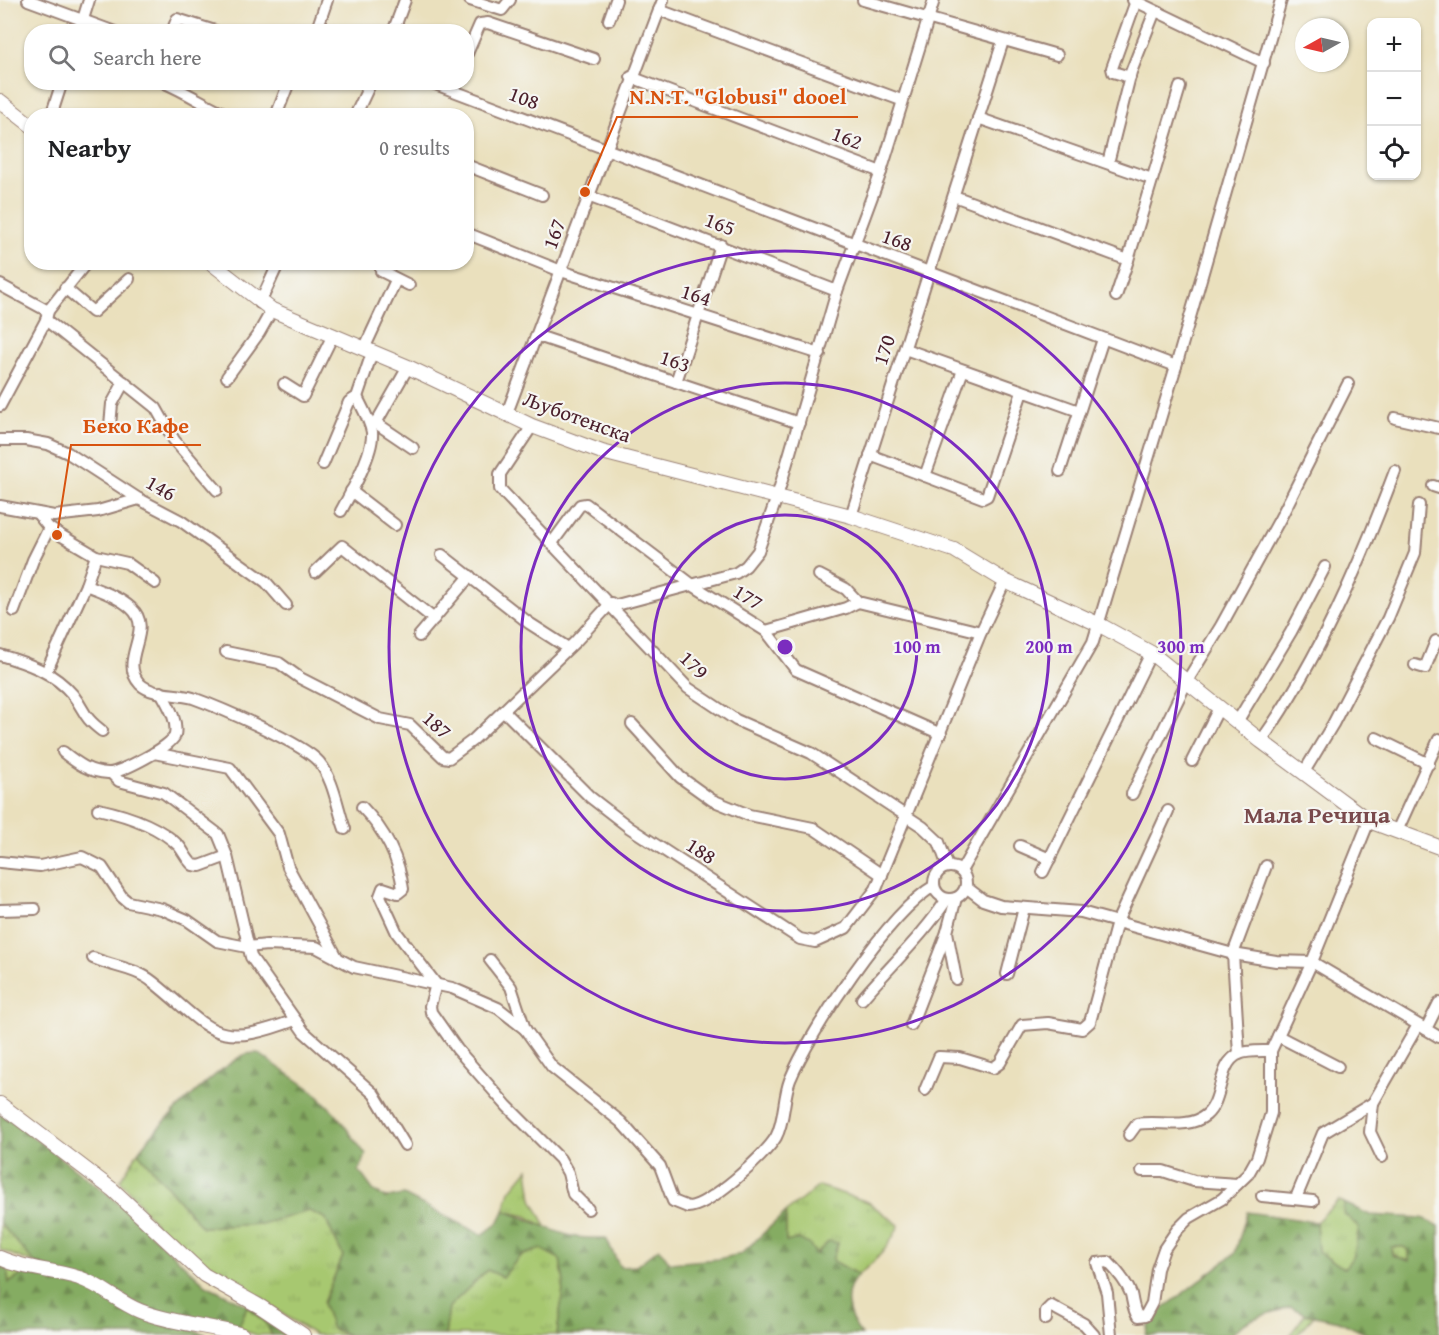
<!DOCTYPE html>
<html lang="en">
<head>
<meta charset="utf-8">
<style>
	body { margin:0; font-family:"Gentium Book Plus",serif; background:#f2f2f2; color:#202124 }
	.controls { position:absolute; right:18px; top:18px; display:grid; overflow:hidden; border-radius:12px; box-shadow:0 2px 4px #0004 }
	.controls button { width:54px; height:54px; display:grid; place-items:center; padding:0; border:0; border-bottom:2px solid #e0e0e0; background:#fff; color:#202124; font:30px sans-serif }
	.compass { position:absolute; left:1295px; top:18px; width:54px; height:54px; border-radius:50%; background:#fff; box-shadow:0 2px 4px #0004; rotate:262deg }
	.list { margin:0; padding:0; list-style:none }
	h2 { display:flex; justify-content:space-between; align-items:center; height:78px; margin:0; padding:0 24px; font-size:26px }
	h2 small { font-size:20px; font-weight:400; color:#757577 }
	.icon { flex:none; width:33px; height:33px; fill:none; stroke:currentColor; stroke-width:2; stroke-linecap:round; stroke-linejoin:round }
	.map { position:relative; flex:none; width:1439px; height:1335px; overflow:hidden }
	.search { position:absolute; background:#fff; box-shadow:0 2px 4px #0004; left:24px; top:24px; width:450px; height:66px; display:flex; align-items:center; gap:15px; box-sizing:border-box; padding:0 21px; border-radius:24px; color:#757577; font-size:22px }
	.panel { position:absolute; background:#fff; box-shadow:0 2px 4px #0004; left:24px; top:108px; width:450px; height:162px; border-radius:24px }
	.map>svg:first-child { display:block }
	.grass { fill:url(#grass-tufts); stroke:#78744e; stroke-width:1.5 }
	.forest { fill:url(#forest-firs); stroke:#686646; stroke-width:1.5; fill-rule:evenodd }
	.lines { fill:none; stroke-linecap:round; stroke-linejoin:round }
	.minor-casing { stroke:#9a8074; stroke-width:14 }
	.major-casing { stroke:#9a8074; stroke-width:16 }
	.minor { stroke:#fff; stroke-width:10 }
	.major { stroke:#fff; stroke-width:14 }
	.ring { fill:none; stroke:#7b2cbf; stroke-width:3 }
	.labels { text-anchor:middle; stroke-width:4.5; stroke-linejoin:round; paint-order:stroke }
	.street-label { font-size:21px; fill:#4a1f2b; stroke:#f6f6f2 }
	.quarter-label { font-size:24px; font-weight:bold; fill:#79494b; stroke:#f6f6f2 }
	.centre { fill:#7b2cbf; stroke:#f6f6f2; stroke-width:3 }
	.ring-label { font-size:18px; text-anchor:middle; font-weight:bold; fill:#7b2cbf; stroke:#f6f6f2; stroke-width:4.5; stroke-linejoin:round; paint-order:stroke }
	.leader { fill:none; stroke:#d8530f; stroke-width:2 }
	.callout-dot { fill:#d8530f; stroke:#f6f6f2; stroke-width:2 }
	.callout-label { font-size:22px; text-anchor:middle; font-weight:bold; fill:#d8530f; stroke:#f6f6f2; stroke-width:4.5; stroke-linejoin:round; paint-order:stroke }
</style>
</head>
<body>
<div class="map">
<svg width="1439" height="1335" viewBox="0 0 1439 1335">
	<defs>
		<pattern id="grass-tufts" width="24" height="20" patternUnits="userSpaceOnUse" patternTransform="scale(1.5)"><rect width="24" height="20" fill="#a7c870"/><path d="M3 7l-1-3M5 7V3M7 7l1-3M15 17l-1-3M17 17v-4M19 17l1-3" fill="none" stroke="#91ab61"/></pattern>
		<pattern id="forest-firs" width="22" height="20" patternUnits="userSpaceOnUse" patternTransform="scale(1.5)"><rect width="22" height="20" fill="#85ac62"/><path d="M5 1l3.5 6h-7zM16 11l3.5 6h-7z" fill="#6f8b51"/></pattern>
	</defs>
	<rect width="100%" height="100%" fill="#f6f6f2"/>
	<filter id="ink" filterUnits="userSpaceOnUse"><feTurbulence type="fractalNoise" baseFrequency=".0167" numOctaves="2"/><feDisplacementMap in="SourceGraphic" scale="12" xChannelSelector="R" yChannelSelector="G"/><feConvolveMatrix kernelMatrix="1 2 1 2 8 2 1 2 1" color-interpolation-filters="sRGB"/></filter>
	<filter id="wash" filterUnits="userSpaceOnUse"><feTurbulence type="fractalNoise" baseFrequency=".008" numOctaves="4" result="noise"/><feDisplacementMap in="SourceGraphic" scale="24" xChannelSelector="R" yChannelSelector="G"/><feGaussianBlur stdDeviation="1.35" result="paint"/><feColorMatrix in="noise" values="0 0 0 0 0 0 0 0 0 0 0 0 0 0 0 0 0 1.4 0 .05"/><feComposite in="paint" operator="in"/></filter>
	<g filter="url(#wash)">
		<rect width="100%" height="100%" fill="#eae0bd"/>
		<g class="grass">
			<path d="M138,1152L202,1227L261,1224L309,1211L325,1218L343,1256L323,1303L332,1329L348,1335H315L270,1306L213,1278L157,1226L120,1180Z"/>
			<path d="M528,1169L532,1199L547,1228L526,1216L504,1211L510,1191Z"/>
			<path d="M819,1186L868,1202L899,1225C890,1246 877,1260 858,1275L832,1260L838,1243L816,1254L809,1244L786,1242V1212Z"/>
			<path d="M1339,1200L1344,1203V1213L1359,1226L1354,1256L1344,1269L1318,1252L1316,1222Z"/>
			<path d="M0,1223L36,1264L0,1250Z"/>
			<path d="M1391,1247H1404L1409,1251L1410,1262L1392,1254Z"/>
			<path d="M541,1249L560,1259L564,1282L557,1335H445L449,1307L487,1270L503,1276L520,1256Z"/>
			<path d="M7,1268L23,1274L8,1284Z"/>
			<path d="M247,1305L266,1324L272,1335H257L238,1329Z"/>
			<path d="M1305,1314L1314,1316L1297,1335H1290Z"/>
		</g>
		<g class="forest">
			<path d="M258,1053L313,1091L336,1114L366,1155L359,1171L373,1190L385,1198L404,1195L482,1235L498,1223L504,1211C528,1217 548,1231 572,1236C582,1239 595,1238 606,1238L620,1267L636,1266L659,1248L670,1263L718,1259L741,1254L786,1212V1242L798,1239L809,1244L816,1254L829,1241L838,1243L832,1260L858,1275C841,1293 847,1318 862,1335H557L564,1282L560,1259L541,1249L520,1256L503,1277L487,1270L449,1307L445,1335H348L332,1329L323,1303L343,1256L325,1218L309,1211L261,1224L202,1227L138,1152C153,1130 220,1066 244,1055C249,1053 254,1053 258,1053Z"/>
			<path d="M0,1112L109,1195L206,1285L247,1305L293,1335H272L266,1324L247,1306L238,1329L153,1311L36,1264L0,1223Z"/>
			<path d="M1344,1203L1370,1215L1422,1218L1439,1226V1335H1368L1339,1321L1305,1314L1291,1307C1269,1314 1247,1317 1231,1335H1146L1150,1319L1235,1253L1247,1212L1316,1222L1318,1252L1344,1268L1354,1256L1359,1227L1343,1213ZM1391,1247H1404L1409,1251V1261L1392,1255Z"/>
			<path d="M0,1265L7,1268L9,1283L23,1274L69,1281L207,1335H0Z"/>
		</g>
	</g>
	<g filter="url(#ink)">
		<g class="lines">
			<defs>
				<g id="minor">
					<path d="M28,0L115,32"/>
					<path d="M470,0L502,10L510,0"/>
					<path d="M863,0L1057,55"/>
					<path d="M1133,0L1264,63"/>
					<path d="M659,10L901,100"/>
					<path d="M609,20L616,0"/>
					<path d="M79,32L89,0"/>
					<path d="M172,32L177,19L218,32"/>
					<path d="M316,32L327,0"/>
					<path d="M393,32L405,0"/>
					<path d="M466,56L480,24L488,23L594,59"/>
					<path d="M631,77L881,172"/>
					<path d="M1130,77L1113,72L1112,68L1136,1"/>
					<path d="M430,82L1176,366"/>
					<path d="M165,83C188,93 207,106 230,116"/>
					<path d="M51,116L62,82"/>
					<path d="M276,116L289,82"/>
					<path d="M355,116L371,82"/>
					<path d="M978,118L1152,179"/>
					<path d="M1108,163L1131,72L1155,11"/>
					<path d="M466,165L542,195"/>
					<path d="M588,196L837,291"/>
					<path d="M954,196L1128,260L1116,296"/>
					<path d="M466,233L561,271L820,354"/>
					<path d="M1128,260L1180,87"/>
					<path d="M381,271L409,285"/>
					<path d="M0,285L48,311"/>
					<path d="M65,288L93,312L129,279"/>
					<path d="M260,303L279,262"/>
					<path d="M46,320L156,408L174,440L217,490"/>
					<path d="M538,336L799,423"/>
					<path d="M364,349L396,280"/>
					<path d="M905,349L1079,411"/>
					<path d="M408,367L376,423L413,448"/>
					<path d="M227,377L259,333L272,310"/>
					<path d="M676,382L721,245"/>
					<path d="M284,384L303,396L333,335"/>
					<path d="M0,406L46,320L48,311L87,262"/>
					<path d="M507,413L663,0"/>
					<path d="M1395,418L1439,428"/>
					<path d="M110,425L112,404L124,382"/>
					<path d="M532,426L500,474V489L688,688L736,720L811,753L923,827L939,842L948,867"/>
					<path d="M0,440H26L48,444L68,453L139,499L181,521L266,582L286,605"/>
					<path d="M870,455L983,498L987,496L1022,392"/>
					<path d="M323,464L349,402L357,397L372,353"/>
					<path d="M1060,471L1103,339"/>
					<path d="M925,476L963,370"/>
					<path d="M1433,486L1439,488"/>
					<path d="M351,491L395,525"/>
					<path d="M0,506L54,516L98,511L139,499"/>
					<path d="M341,511C351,493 374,452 372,432C370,421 362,407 357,397"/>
					<path d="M37,513L49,528L62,536L96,556L127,563L155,583"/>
					<path d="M851,516L1003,41"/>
					<path d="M552,543L580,505L586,504L694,586L766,631L796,670L941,734"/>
					<path d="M442,555L529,623L568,648"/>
					<path d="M315,572L342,546L434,619"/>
					<path d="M819,575L846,589L858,602L981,632"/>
					<path d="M86,585C101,591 119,597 131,608C156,630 117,660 140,684C153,696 176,693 193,698C218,707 303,743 319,762C334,780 337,807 345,829"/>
					<path d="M613,606L736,573L746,566L758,551L777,497L837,291L881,172L934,0"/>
					<path d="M14,611L33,560L49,528"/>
					<path d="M766,631L846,608L858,602"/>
					<path d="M419,636L470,576"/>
					<path d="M226,652L279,663L300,678L380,719L410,725L443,757L449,758L473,740L576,641L611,603"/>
					<path d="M0,655C27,663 54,672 73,695C86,712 82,716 102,731"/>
					<path d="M1415,665L1425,668L1436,641"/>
					<path d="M46,672L86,585L96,556"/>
					<path d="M504,711L590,797L630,828L800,939L815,942L846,928L876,889L981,632L1005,581"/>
					<path d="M1237,722L1291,632L1325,567"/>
					<path d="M632,724L680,777L712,800L749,815L813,828L882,875"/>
					<path d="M1376,738L1429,764"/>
					<path d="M1261,741C1319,659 1360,564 1395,471"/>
					<path d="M63,752C78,764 89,772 108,773C118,774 173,746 175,735C178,720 168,705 161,692"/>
					<path d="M154,753L230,768L279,834L288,867L338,959"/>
					<path d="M1192,761L1219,708"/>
					<path d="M1304,772L1333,724L1388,618L1415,553L1419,505"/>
					<path d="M112,774L119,781L164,793L218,834L227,856L251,957L304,1032L374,1094L405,1145"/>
					<path d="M1132,794L1187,681L1221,626L1281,517L1348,384"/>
					<path d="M362,807C384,830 399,857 403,889L398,893L383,888L380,896L397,933L436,984L430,1006L431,1012L457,1049L507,1106L560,1159L568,1173L573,1194L588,1209"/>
					<path d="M98,809C126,815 158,825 179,846C184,852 187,860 193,865L200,866L227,856"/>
					<path d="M1397,831L1439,739"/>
					<path d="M1020,846L1050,859"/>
					<path d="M0,862L40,866L82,857L102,867L122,897L128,902L162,909L187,920L217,941L247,947L267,945L316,947L354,967L452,988L498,1008L525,1029L552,1067L621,1122L660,1166L673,1201L688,1207C708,1207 765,1156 776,1137C785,1120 783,1098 790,1080C810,1031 889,912 934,886"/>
					<circle cx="950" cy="883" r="16"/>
					<path d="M961,871L1093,642L1176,366L1281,0"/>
					<path d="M1043,872L1151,653"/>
					<path d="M966,887L983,900L1001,906L1081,912L1233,954L1276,961L1312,962L1439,1037"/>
					<path d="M0,910L35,909"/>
					<path d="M947,932L956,979"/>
					<path d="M93,958C113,967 136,968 153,982C213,1030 213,1051 295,1020"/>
					<path d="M490,960L511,987L525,1029"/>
					<path d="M1007,974L1024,908"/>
					<path d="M862,999C890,966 924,935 947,899"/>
					<path d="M911,1025L947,932L956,898"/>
					<path d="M1426,1029L1439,1003"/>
					<path d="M1278,1036L1338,1067"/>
					<path d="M1239,1054L1233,954L1266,866"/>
					<path d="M925,1090L939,1057L960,1058L993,1068L1000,1063L1022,1025L1048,1023L1082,1029L1090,1022L1117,922L1168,811"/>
					<path d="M1373,1103L1370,1132L1382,1157"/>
					<path d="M1129,1135L1137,1124C1158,1120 1188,1130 1206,1115C1224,1100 1217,1064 1239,1054C1247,1050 1262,1051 1271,1051"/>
					<path d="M1142,1171H1163L1194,1181L1237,1184"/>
					<path d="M1262,1196L1313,1201"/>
					<path d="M1296,1198L1323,1133L1373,1103L1418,1025"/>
					<path d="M1046,1319V1311L1051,1306L1084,1324L1094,1335"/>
					<path d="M1111,1335L1107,1293L1097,1263L1108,1262C1117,1271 1126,1281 1131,1294C1133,1302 1133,1310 1138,1317L1145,1316L1152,1303L1157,1269L1164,1249L1177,1230L1189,1218L1222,1199L1248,1174L1257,1158L1271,1113V1051L1312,962L1369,821"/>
				</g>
				<g id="major">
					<path d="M0,101L32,126"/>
					<path d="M210,262L272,310L408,367L532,426L602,452L851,516L954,550L1005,581L1098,624L1151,653L1261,741L1369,821L1439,847"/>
					<path d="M0,1104L113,1190L204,1275L261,1307L303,1335"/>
					<path d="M0,1258C26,1270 53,1269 79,1278C101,1285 118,1302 140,1311C173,1324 208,1325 242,1335"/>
				</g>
			</defs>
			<use href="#minor" class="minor-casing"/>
			<use href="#major" class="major-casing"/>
			<use href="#minor" class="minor"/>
			<use href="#major" class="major"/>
		</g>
	</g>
	<g class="ring">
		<circle cx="785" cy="647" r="132"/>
		<circle cx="785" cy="647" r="264"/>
		<circle cx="785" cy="647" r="396"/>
	</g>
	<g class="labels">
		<g class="street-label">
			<text transform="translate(524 98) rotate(21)" y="7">108</text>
			<text transform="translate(847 138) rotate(21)" y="7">162</text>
			<text transform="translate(720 224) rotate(21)" y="7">165</text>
			<text transform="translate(554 234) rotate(-70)" y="7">167</text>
			<text transform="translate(897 240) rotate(20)" y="7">168</text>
			<text transform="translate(696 295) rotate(18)" y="7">164</text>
			<text transform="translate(884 350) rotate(-72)" y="7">170</text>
			<text transform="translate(675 361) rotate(19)" y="7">163</text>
			<text transform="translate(577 417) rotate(20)" y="7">Љуботенска</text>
			<text transform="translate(161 488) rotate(30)" y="7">146</text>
			<text transform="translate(748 597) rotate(32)" y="7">177</text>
			<text transform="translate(694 665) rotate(44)" y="7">179</text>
			<text transform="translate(437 725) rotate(42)" y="7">187</text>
			<text transform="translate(701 851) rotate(33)" y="7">188</text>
		</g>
		<g class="quarter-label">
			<text x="1317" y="823">Мала Речица</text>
		</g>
	</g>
	<circle cx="785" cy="647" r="9" class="centre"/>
	<g class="ring-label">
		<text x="917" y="653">100 m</text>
		<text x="1049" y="653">200 m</text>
		<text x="1181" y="653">300 m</text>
	</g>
	<path class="leader" d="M585 192L617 117H858M57 535L71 445H201"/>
	<g class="callout-dot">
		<circle cx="585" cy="192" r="6"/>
		<circle cx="57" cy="535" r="6"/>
	</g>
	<g class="callout-label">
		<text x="738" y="104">N.N.T. "Globusi" dooel</text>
		<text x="136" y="433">Беко Кафе</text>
	</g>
</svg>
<div class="controls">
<button>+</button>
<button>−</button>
<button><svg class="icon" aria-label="locate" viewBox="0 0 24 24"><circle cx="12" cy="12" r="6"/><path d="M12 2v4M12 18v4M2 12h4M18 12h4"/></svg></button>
</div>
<svg class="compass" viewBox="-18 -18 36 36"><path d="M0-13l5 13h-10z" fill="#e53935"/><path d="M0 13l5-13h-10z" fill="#757577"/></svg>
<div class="search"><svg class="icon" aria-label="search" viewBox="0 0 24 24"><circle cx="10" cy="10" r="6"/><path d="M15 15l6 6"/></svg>Search here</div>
<section class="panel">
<h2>Nearby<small>0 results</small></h2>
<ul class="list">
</ul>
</section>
</div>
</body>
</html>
